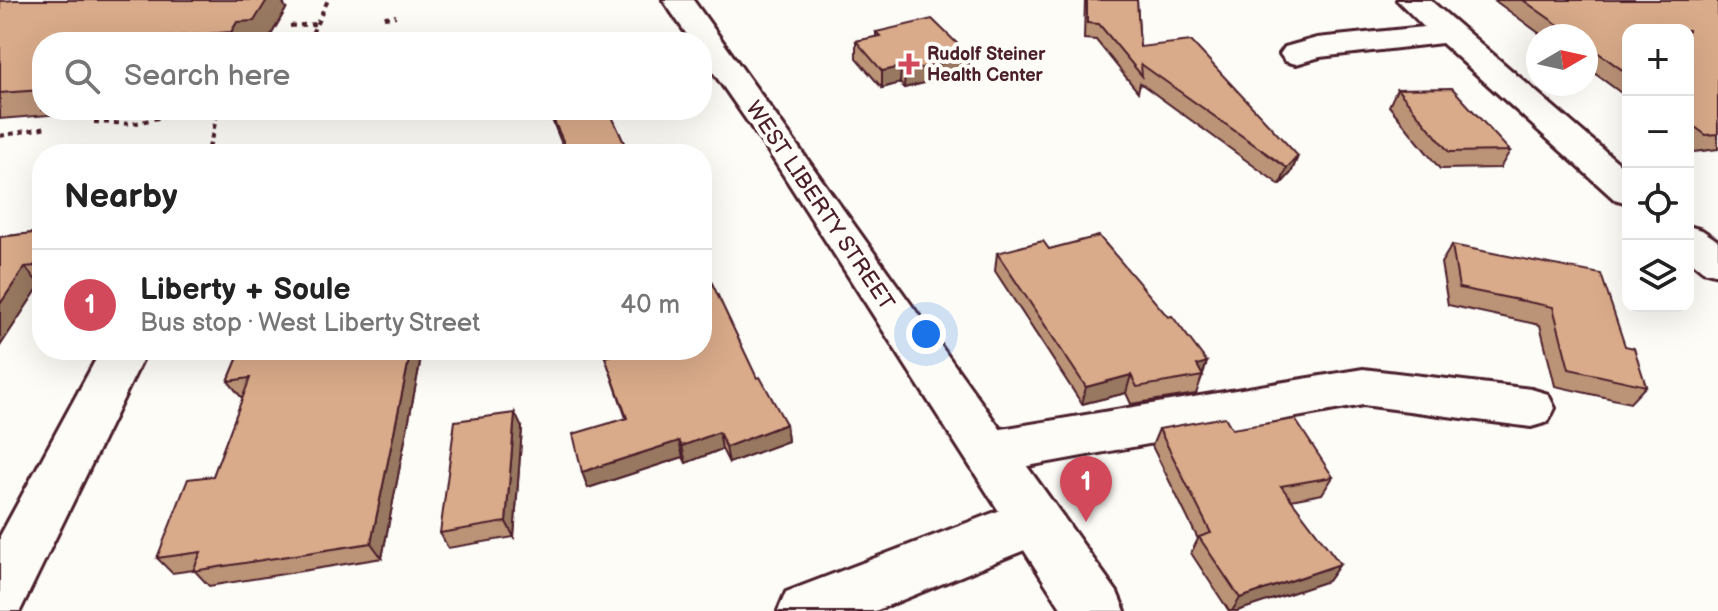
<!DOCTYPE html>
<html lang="en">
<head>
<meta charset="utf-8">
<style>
	body { margin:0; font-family:"Balsamiq Sans",sans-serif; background:#f2f2f2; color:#222 }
	.controls { position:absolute; right:24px; top:24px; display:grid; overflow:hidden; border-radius:16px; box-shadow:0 8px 32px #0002 }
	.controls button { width:72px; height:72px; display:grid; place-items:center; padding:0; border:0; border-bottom:2px solid #e0e0e0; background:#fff; color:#222; font:40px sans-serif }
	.compass { position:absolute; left:1526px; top:24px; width:72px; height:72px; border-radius:50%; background:#fff; box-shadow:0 8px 32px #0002; rotate:81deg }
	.you { position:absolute; left:926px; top:334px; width:28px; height:28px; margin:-20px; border:6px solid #fff; border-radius:50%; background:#1a73e8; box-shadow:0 0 0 12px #1a73e833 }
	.badge { display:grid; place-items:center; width:52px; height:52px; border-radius:50%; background:#d1495b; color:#fff; font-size:26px; font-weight:700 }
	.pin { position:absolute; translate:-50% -66px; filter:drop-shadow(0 2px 4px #0008) }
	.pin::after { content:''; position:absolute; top:42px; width:28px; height:24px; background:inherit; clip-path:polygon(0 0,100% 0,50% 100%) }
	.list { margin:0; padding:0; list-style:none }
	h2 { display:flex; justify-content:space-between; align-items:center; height:104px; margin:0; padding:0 32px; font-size:34px }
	h2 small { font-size:26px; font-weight:400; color:#767676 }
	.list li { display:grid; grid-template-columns:52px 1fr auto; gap:24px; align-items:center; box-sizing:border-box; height:112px; padding:0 32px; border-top:2px solid #e0e0e0 }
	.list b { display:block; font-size:30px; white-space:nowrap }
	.list p { margin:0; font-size:26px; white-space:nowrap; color:#767676 }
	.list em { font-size:26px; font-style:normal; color:#767676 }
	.icon { flex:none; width:44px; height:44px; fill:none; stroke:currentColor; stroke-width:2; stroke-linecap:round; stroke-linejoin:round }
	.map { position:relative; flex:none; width:1718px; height:611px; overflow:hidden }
	.search { position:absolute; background:#fff; box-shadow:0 8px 32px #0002; left:32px; top:32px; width:680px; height:88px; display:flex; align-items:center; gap:20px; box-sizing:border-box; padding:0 28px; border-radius:32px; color:#767676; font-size:30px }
	.panel { position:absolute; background:#fff; box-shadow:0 8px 32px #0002; left:32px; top:144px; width:680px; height:216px; border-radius:32px }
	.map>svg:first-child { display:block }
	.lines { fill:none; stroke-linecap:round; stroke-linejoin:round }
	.minor-casing { stroke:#4a1f2b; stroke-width:6 }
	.major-casing { stroke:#4a1f2b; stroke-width:6 }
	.path { stroke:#4a1f2b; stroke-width:4; stroke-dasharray:5 5; stroke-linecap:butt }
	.minor { fill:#fdfcf7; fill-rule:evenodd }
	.major { fill:#fdfcf7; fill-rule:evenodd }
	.wall { fill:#bb9377; stroke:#4a1f2b; stroke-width:2 }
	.shaded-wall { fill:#987861; stroke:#4a1f2b; stroke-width:2 }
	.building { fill:#d9ab8a; stroke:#4a1f2b; stroke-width:2 }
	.poi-dot { fill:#d1495b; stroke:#fdfcf7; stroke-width:3 }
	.labels { text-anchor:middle; stroke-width:8; stroke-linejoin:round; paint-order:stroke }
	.far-poi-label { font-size:18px; font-weight:bold; fill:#4a1f2b; stroke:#fdfcf7; text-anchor:start }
	.street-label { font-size:22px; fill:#4a1f2b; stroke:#fdfcf7 }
</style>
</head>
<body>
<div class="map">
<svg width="1718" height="611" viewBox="0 0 1718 611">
	<rect width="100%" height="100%" fill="#fdfcf7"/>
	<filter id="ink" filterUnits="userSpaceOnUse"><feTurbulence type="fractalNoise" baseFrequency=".0125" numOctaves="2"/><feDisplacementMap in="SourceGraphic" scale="16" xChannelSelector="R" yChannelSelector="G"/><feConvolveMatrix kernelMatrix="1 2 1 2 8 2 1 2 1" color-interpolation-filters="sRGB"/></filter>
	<g filter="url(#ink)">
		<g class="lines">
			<defs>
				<g id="minor">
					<path d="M1397,0H1430L1628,171V203L1614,199L1442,43L1320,57L1296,64L1285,61L1280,54L1285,47L1317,38L1424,27Z"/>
					<path d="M1688,226L1702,230L1718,241V275L1703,271L1688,259Z"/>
					<path d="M101,350H147L20,611H0V536Z"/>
					<path d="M1363,369L1531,389L1548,394L1555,408L1548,422L1531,427L1363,405L989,473L971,467L964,452L971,437L989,431Z"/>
					<path d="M1035,497L1054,504L1062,521L1054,538L875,611H778L786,592Z"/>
				</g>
				<path id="major" d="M663,0H693L1117,592L1125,611H1063L768,151L702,56V42H692Z"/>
			</defs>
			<use href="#minor" class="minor-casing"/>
			<use href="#major" class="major-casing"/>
			<g class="path">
				<path d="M384,17L396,16"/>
				<path d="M290,26L316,24"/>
				<path d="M308,42L328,0"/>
				<path d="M94,122L132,124L194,110"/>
				<path d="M0,136L47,127"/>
				<path d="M200,154L210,145L218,110"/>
			</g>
			<use href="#minor" class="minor"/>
			<use href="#major" class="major"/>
		</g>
		<g class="wall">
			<path d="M1085,0H1137L1140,47L1298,156L1291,173L1280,185L1140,83L1138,92L1096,40L1084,39Z"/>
			<path d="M1494,0H1718V149L1694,152L1688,148V30H1628V98L1586,67V36H1543Z"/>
			<path d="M0,1L286,9L267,42H42V110H110L0,119Z"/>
			<path d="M876,32L970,56L968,72L904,88L900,83L882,88L856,58V41L876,37Z"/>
			<path d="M1397,89L1510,151L1500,168L1440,169L1389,106Z"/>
			<path d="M548,110H609L629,154H566Z"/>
			<path d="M42,232V285H40L0,346V237Z"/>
			<path d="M1452,245L1625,346L1646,386L1630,403L1555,386L1540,325L1448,305L1441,263Z"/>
			<path d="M1049,249L1207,362L1196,394L1131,404L1126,393L1082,404L995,271L997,253Z"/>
			<path d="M241,350H363L420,363L382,558L209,586L194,570L172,573L157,558L213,476L243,397H241L228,381Z"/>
			<path d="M605,357L757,378L786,424L788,441L729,463L722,449L686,463L683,457L588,488L582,472L626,418Z"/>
			<path d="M522,428L514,537L448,548L440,533Z"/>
			<path d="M1159,429H1232L1333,477L1322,494L1291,500L1340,564L1328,581L1237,611H1229L1191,553L1198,539L1152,446Z"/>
		</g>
		<g class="shaded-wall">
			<path d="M267,0H282L286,9L267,42H236L231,32L237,22Z"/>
			<path d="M970,56L968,72L904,88L905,72Z"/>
			<path d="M901,67L900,83L882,88V71Z"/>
			<path d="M1298,156L1291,173L1280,185L1287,168Z"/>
			<path d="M42,253V276L34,266Z"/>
			<path d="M25,267L40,285L0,346V304Z"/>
			<path d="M411,350H414L420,363L382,558L371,543Z"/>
			<path d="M1207,362L1202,376L1197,365Z"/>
			<path d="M1131,375L1126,393L1082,404L1086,387Z"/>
			<path d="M515,413L522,428L514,537L506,522Z"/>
			<path d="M786,424L788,441L729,463L726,447Z"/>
			<path d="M719,432L722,449L686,463L682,446Z"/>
			<path d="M679,441L683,457L588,488L582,472Z"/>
			<path d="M1340,564L1328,581L1237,611H1232L1240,598Z"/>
		</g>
		<g class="building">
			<path d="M16,0H267L254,21L237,22L231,32L167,37L164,42H42V90L0,93V1Z"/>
			<path d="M1087,0H1137L1140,47L1191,41L1298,156L1287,168L1141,64L1142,76L1099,24L1087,23Z"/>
			<path d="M1523,0H1718V134L1706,135L1688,122V30H1628V74L1586,44V36H1574Z"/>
			<path d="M932,19L970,56L905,72L901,67L882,71L856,41L880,36L876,32Z"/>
			<path d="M1452,88L1510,151L1449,152L1397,89Z"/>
			<path d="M549,110H609L629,154H569Z"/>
			<path d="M42,232V253L34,266L25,267L0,304V237Z"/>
			<path d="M1099,236L1168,317L1172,316L1207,362L1197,365L1203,376L1137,387L1131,375L1086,387L997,253L1043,241L1049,249Z"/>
			<path d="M1452,245L1601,274L1625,346L1634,348L1646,386L1569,369L1553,307L1459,288Z"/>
			<path d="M702,262L757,378L760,377L786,424L726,447L719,432L682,446L679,441L582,472L573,434L627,418L605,357L627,350H702Z"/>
			<path d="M241,350H350L349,352L371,350H411L371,543L193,571L201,552L157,558L188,479L213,476L250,378L228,381Z"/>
			<path d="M515,413L506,522L440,533L455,421Z"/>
			<path d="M1225,417L1232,429L1295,419L1333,477L1281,486L1340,564L1240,598L1199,537L1211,533L1159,429Z"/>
		</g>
	</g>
	<path class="poi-dot" d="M905 52h8v8h8v8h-8v8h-8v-8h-8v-8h8z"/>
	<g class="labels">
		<g class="far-poi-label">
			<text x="927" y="60">Rudolf Steiner<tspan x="927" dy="21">Health Center</tspan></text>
		</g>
		<g class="street-label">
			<text transform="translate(821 205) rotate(56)" y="8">WEST LIBERTY STREET</text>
		</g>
	</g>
</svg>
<div class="controls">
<button>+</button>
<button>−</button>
<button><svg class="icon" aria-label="locate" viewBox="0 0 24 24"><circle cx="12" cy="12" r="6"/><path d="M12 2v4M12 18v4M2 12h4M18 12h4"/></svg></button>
<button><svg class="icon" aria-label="layers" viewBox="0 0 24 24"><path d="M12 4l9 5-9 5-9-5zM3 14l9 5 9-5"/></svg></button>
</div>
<svg class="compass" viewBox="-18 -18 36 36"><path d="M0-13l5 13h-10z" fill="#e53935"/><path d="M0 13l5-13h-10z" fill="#767676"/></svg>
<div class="you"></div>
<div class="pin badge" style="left:1086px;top:522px">1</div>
<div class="search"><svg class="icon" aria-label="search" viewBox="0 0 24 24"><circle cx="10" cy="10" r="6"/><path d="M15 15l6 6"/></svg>Search here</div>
<section class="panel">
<h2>Nearby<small></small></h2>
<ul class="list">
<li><span class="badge">1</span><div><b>Liberty + Soule</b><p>Bus stop · West Liberty Street</p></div><em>40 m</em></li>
</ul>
</section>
</div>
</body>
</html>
